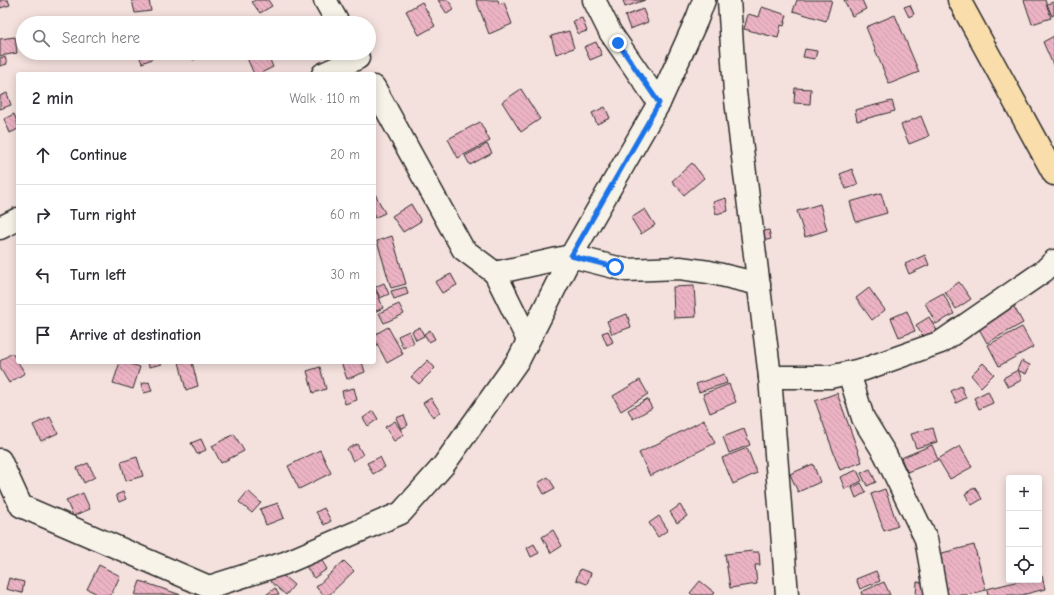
<!DOCTYPE html>
<html lang="en">
<head>
<meta charset="utf-8">
<style>
	body { margin:0; font-family:"Comic Neue",sans-serif; background:#f7f7f7; color:#2b2b33 }
	.controls { position:absolute; right:12px; bottom:12px; display:grid; overflow:hidden; border-radius:4px; box-shadow:0 2px 10px #0003 }
	.controls button { width:36px; height:36px; display:grid; place-items:center; padding:0; border:0; border-bottom:1px solid #e1e1e2; background:#fff; color:#2b2b33; font:20px sans-serif }
	.stop { position:absolute; width:12px; height:12px; margin:-9px; border:3px solid #1a73e8; border-radius:50%; background:#fff }
	.stop.end { background:#1a73e8; border-color:#fff; box-shadow:0 1px 4px #0008 }
	.list { margin:0; padding:0; list-style:none }
	h2 { display:flex; justify-content:space-between; align-items:center; height:52px; margin:0; padding:0 16px; font-size:17px }
	h2 small { font-size:13px; font-weight:400; color:#7c7c81 }
	.list li { display:grid; grid-template-columns:26px 1fr auto; gap:12px; align-items:center; box-sizing:border-box; height:60px; padding:0 16px; border-top:1px solid #e1e1e2 }
	.list b { display:block; font-size:15px; white-space:nowrap }
	.list em { font-size:13px; font-style:normal; color:#7c7c81 }
	.icon { flex:none; width:22px; height:22px; fill:none; stroke:currentColor; stroke-width:2; stroke-linecap:round; stroke-linejoin:round }
	.map { position:relative; flex:none; width:1054px; height:595px; overflow:hidden }
	.search { position:absolute; background:#fff; box-shadow:0 2px 10px #0003; left:16px; top:16px; width:360px; height:44px; display:flex; align-items:center; gap:10px; box-sizing:border-box; padding:0 14px; border-radius:22px; color:#7c7c81; font-size:15px }
	.panel { position:absolute; background:#fff; box-shadow:0 2px 10px #0003; left:16px; top:72px; width:360px; height:292px; border-radius:4px }
	.map>svg:first-child { display:block }
	.building { fill:url(#building-back-hatch); stroke:#2b2b2b }
	.lines { fill:none; stroke-linecap:round; stroke-linejoin:round }
	.minor-casing { stroke:#2b2b2b; stroke-width:25 }
	.highway-casing { stroke:#2b2b2b; stroke-width:25 }
	.minor { stroke:#f7f3e8; stroke-width:22 }
	.highway { stroke:#f9deab; stroke-width:22 }
	.route { stroke:#1a73e8; stroke-width:5 }
</style>
</head>
<body>
<div class="map">
<svg width="1054" height="595" viewBox="0 0 1054 595">
	<defs>
		<pattern id="building-back-hatch" width="6" height="6" patternUnits="userSpaceOnUse"><rect width="6" height="6" fill="#ecb3c4"/><path d="M-1 5l2 2M0 0l6 6M5-1l2 2" fill="none" stroke="#cb9aa9"/></pattern>
	</defs>
	<rect width="100%" height="100%" fill="#f4e0dd"/>
	<filter id="ink" filterUnits="userSpaceOnUse"><feTurbulence type="fractalNoise" baseFrequency=".025" numOctaves="2"/><feDisplacementMap in="SourceGraphic" scale="8" xChannelSelector="R" yChannelSelector="G"/><feConvolveMatrix kernelMatrix="1 2 1 2 8 2 1 2 1" color-interpolation-filters="sRGB"/></filter>
	<g filter="url(#ink)">
		<g class="building">
			<path d="M0,0H8L10,5L0,8Z"/>
			<path d="M132,0H149L151,11L135,13Z"/>
			<path d="M255,0H268L272,6L260,13L252,2Z"/>
			<path d="M438,0H448L454,9L447,14Z"/>
			<path d="M476,0H498L499,4L504,2L512,24L489,34Z"/>
			<path d="M623,0H645L625,7Z"/>
			<path d="M797,0H832L826,21L793,11Z"/>
			<path d="M844,0H862L866,9L852,16Z"/>
			<path d="M1024,0H1045L1051,18L1032,24Z"/>
			<path d="M422,2L435,26L419,35L406,11Z"/>
			<path d="M1054,2V15L1052,16L1047,4Z"/>
			<path d="M910,5L914,14L909,17L904,7Z"/>
			<path d="M762,7L787,15L784,26L781,25L778,38L744,29L748,14L759,17Z"/>
			<path d="M643,9L648,22L630,29L625,16Z"/>
			<path d="M895,15L919,72L889,84L866,27Z"/>
			<path d="M582,18L587,31L578,34L573,21Z"/>
			<path d="M569,31L574,48L556,54L551,36Z"/>
			<path d="M1054,36V67L1043,42Z"/>
			<path d="M15,37L17,53L0,56V39Z"/>
			<path d="M596,42L602,55L590,60L584,47Z"/>
			<path d="M805,49L817,51L815,59L803,57Z"/>
			<path d="M138,53H149L152,59L142,63Z"/>
			<path d="M190,53H204L205,54L193,60Z"/>
			<path d="M257,53H267L273,67L259,74H254L247,58Z"/>
			<path d="M5,57L7,64L0,66V58Z"/>
			<path d="M795,88L811,89L810,104L794,103Z"/>
			<path d="M521,89L540,119L521,132L502,102Z"/>
			<path d="M7,93L11,105L0,109V96Z"/>
			<path d="M892,101L895,111L857,121L855,110Z"/>
			<path d="M605,107L610,118L597,124L592,113Z"/>
			<path d="M14,114L18,124V129L10,133L4,119Z"/>
			<path d="M921,116L929,136L909,144L901,125Z"/>
			<path d="M480,122L490,141L458,158L448,139Z"/>
			<path d="M487,144L492,153L470,165L465,156Z"/>
			<path d="M692,163L704,178L684,195L672,181Z"/>
			<path d="M852,169L858,185L846,189L840,174Z"/>
			<path d="M374,192L385,213L374,218Z"/>
			<path d="M881,193L887,213L856,222L850,202Z"/>
			<path d="M726,198L728,211L716,214L713,202Z"/>
			<path d="M411,204L421,221L403,232L392,216Z"/>
			<path d="M820,204L827,230L805,237L797,211Z"/>
			<path d="M645,209L655,225L641,234L631,218Z"/>
			<path d="M769,230L771,239L759,242L758,232Z"/>
			<path d="M392,236L406,284L391,288L377,241Z"/>
			<path d="M925,255L929,265L909,274L905,264Z"/>
			<path d="M451,274L457,285L442,293L435,282Z"/>
			<path d="M959,282L971,299L956,309L945,292Z"/>
			<path d="M384,283L389,294L380,298L375,287Z"/>
			<path d="M694,286L696,317L674,318L673,287Z"/>
			<path d="M406,287L408,294L394,299L391,291Z"/>
			<path d="M869,288L885,310L872,320L856,298Z"/>
			<path d="M377,292L383,308L374,312V294Z"/>
			<path d="M943,293L954,314L936,324L925,303Z"/>
			<path d="M399,304L404,314L384,323L379,313Z"/>
			<path d="M1013,305L1023,323L987,343L977,325Z"/>
			<path d="M907,311L915,331L899,337L891,318Z"/>
			<path d="M627,314L631,327L612,334L607,321Z"/>
			<path d="M929,317L938,332L925,340L916,325Z"/>
			<path d="M388,327L403,354L387,363L374,338V335Z"/>
			<path d="M420,327L424,336L416,340L412,331Z"/>
			<path d="M1022,327L1033,347L999,366L988,345Z"/>
			<path d="M430,330L435,339L429,342L424,334Z"/>
			<path d="M409,331L414,343L403,348L398,336Z"/>
			<path d="M608,331L613,342L607,345L602,333Z"/>
			<path d="M12,353L25,373L9,383L0,368V361Z"/>
			<path d="M428,360L435,368L419,384L411,377Z"/>
			<path d="M1021,361L1030,365L1026,374L1017,370Z"/>
			<path d="M120,362H124L140,367L133,389L113,383Z"/>
			<path d="M148,362H162V364L149,367Z"/>
			<path d="M179,362H192L198,386L186,390Z"/>
			<path d="M341,362H362L365,372L347,379Z"/>
			<path d="M983,363L994,374L981,387L971,375Z"/>
			<path d="M320,367L326,389L313,393L307,371Z"/>
			<path d="M1018,370L1022,380L1008,387L1003,378Z"/>
			<path d="M724,374L727,383L699,392L696,384Z"/>
			<path d="M640,380L648,394L621,411L613,396Z"/>
			<path d="M149,382L152,391L144,393L141,384Z"/>
			<path d="M729,384L736,402L710,413L703,394Z"/>
			<path d="M961,386L966,398L956,403L951,391Z"/>
			<path d="M354,388L357,400L345,404L342,391Z"/>
			<path d="M988,391L993,403L979,409L974,398Z"/>
			<path d="M837,393L862,462L840,470L815,401Z"/>
			<path d="M431,398L440,412L433,417L423,403Z"/>
			<path d="M647,399L652,408L633,419L628,410Z"/>
			<path d="M373,411L378,419L368,426L363,418Z"/>
			<path d="M404,415L408,425L401,429L396,418Z"/>
			<path d="M50,417L58,433L41,441L33,425Z"/>
			<path d="M704,420L715,443L650,476L639,453Z"/>
			<path d="M395,421L404,435L394,441L385,427Z"/>
			<path d="M933,428L937,442L916,448L911,434Z"/>
			<path d="M744,429L750,445L729,453L723,437Z"/>
			<path d="M234,434L244,451L221,463L212,446Z"/>
			<path d="M201,439L206,450L197,454L191,443Z"/>
			<path d="M357,444L363,455L353,461L347,449Z"/>
			<path d="M932,445L938,460L907,472L901,458Z"/>
			<path d="M960,446L972,467L950,479L938,459Z"/>
			<path d="M747,448L757,473L733,484L722,458Z"/>
			<path d="M320,450L331,473L299,489L288,466Z"/>
			<path d="M137,457L143,476L126,481L121,462Z"/>
			<path d="M380,457L385,467L373,474L367,463Z"/>
			<path d="M88,463L95,477L84,483L77,468Z"/>
			<path d="M813,464L820,482L798,492L790,474Z"/>
			<path d="M870,469L876,482L867,486L861,473Z"/>
			<path d="M857,470L862,481L845,489L840,477Z"/>
			<path d="M548,477L555,488L544,494L538,483Z"/>
			<path d="M861,483L866,492L856,498L852,488Z"/>
			<path d="M975,487L982,499L972,505L965,494Z"/>
			<path d="M885,489L898,526L884,531L871,494Z"/>
			<path d="M248,491L261,503L252,513L239,502Z"/>
			<path d="M123,492L126,499L119,502L116,495Z"/>
			<path d="M83,493L90,509L73,516L66,500Z"/>
			<path d="M278,503L284,518L266,525L260,509Z"/>
			<path d="M680,505L687,516L677,523L670,512Z"/>
			<path d="M324,508L331,521L324,525L316,512Z"/>
			<path d="M659,516L668,530L658,537L649,523Z"/>
			<path d="M553,530L562,546L551,553L542,537Z"/>
			<path d="M534,544L539,553L531,557L527,548Z"/>
			<path d="M974,545L986,590L967,595H948L938,554Z"/>
			<path d="M753,551V552H759L760,565H755L757,584L730,588L725,554Z"/>
			<path d="M317,553L327,569L314,578L303,562Z"/>
			<path d="M344,561L354,571L329,595H323L316,587Z"/>
			<path d="M99,565L120,576L111,595H100L87,589Z"/>
			<path d="M580,569L591,573L587,584L576,580Z"/>
			<path d="M277,570L294,585L286,595L269,580Z"/>
			<path d="M876,571L880,581L860,589L856,579Z"/>
			<path d="M1039,576H1042L1045,589L1022,595H988L987,589L1023,580H1039Z"/>
			<path d="M9,578L24,582L22,593L6,589Z"/>
			<path d="M140,581L181,595H135Z"/>
			<path d="M700,581L715,593L713,595H693L690,593Z"/>
			<path d="M884,582L890,595H862L861,592Z"/>
			<path d="M917,582L929,583L928,595H916Z"/>
			<path d="M275,588L279,595H266Z"/>
		</g>
		<g class="lines">
			<defs>
				<g id="minor">
					<path d="M325,0L338,23"/>
					<path d="M594,0L610,32L659,103"/>
					<path d="M729,0L735,92L770,377L787,595"/>
					<path d="M323,74L358,58"/>
					<path d="M374,87L463,249L495,273L571,256L626,270L680,268L709,272L759,284"/>
					<path d="M0,228L18,219"/>
					<path d="M495,273L528,340"/>
					<path d="M849,373L863,418L885,454L926,539L936,595"/>
					<path d="M770,377H830L865,369L941,342L1044,271L1054,261"/>
					<path d="M0,460L21,506L209,587L285,563L401,513L443,466L519,359L571,256L659,103L697,19L704,0"/>
				</g>
				<path id="highway" d="M959,0L1054,174"/>
			</defs>
			<use href="#minor" class="minor-casing"/>
			<use href="#highway" class="highway-casing"/>
			<use href="#minor" class="minor"/>
			<use href="#highway" class="highway"/>
		</g>
	</g>
	<g class="lines" filter="url(#ink)">
		<path class="route" d="M615,267L571,256L659,103L618,43"/>
	</g>
</svg>
<div class="controls">
<button>+</button>
<button>−</button>
<button><svg class="icon" aria-label="locate" viewBox="0 0 24 24"><circle cx="12" cy="12" r="6"/><path d="M12 2v4M12 18v4M2 12h4M18 12h4"/></svg></button>
</div>
<div class="stop" style="left:615px;top:267px"></div>
<div class="stop end" style="left:618px;top:43px"></div>
<div class="search"><svg class="icon" aria-label="search" viewBox="0 0 24 24"><circle cx="10" cy="10" r="6"/><path d="M15 15l6 6"/></svg>Search here</div>
<section class="panel">
<h2>2 min<small>Walk · 110 m</small></h2>
<ul class="list">
<li><svg class="icon" aria-label="ahead" viewBox="0 0 24 24"><path d="M12 20V5M6 11l6-6 6 6"/></svg><div><b>Continue</b></div><em>20 m</em></li>
<li><svg class="icon" aria-label="right" viewBox="0 0 24 24"><path d="M7 20v-9h11M14 6l5 5-5 5"/></svg><div><b>Turn right</b></div><em>60 m</em></li>
<li><svg class="icon" aria-label="left" viewBox="0 0 24 24"><path d="M17 20v-9H6M10 6l-5 5 5 5"/></svg><div><b>Turn left</b></div><em>30 m</em></li>
<li><svg class="icon" aria-label="arrive" viewBox="0 0 24 24"><path d="M6 21V4h12l-3 4 3 4H6"/></svg><div><b>Arrive at destination</b></div></li>
</ul>
</section>
</div>
</body>
</html>
